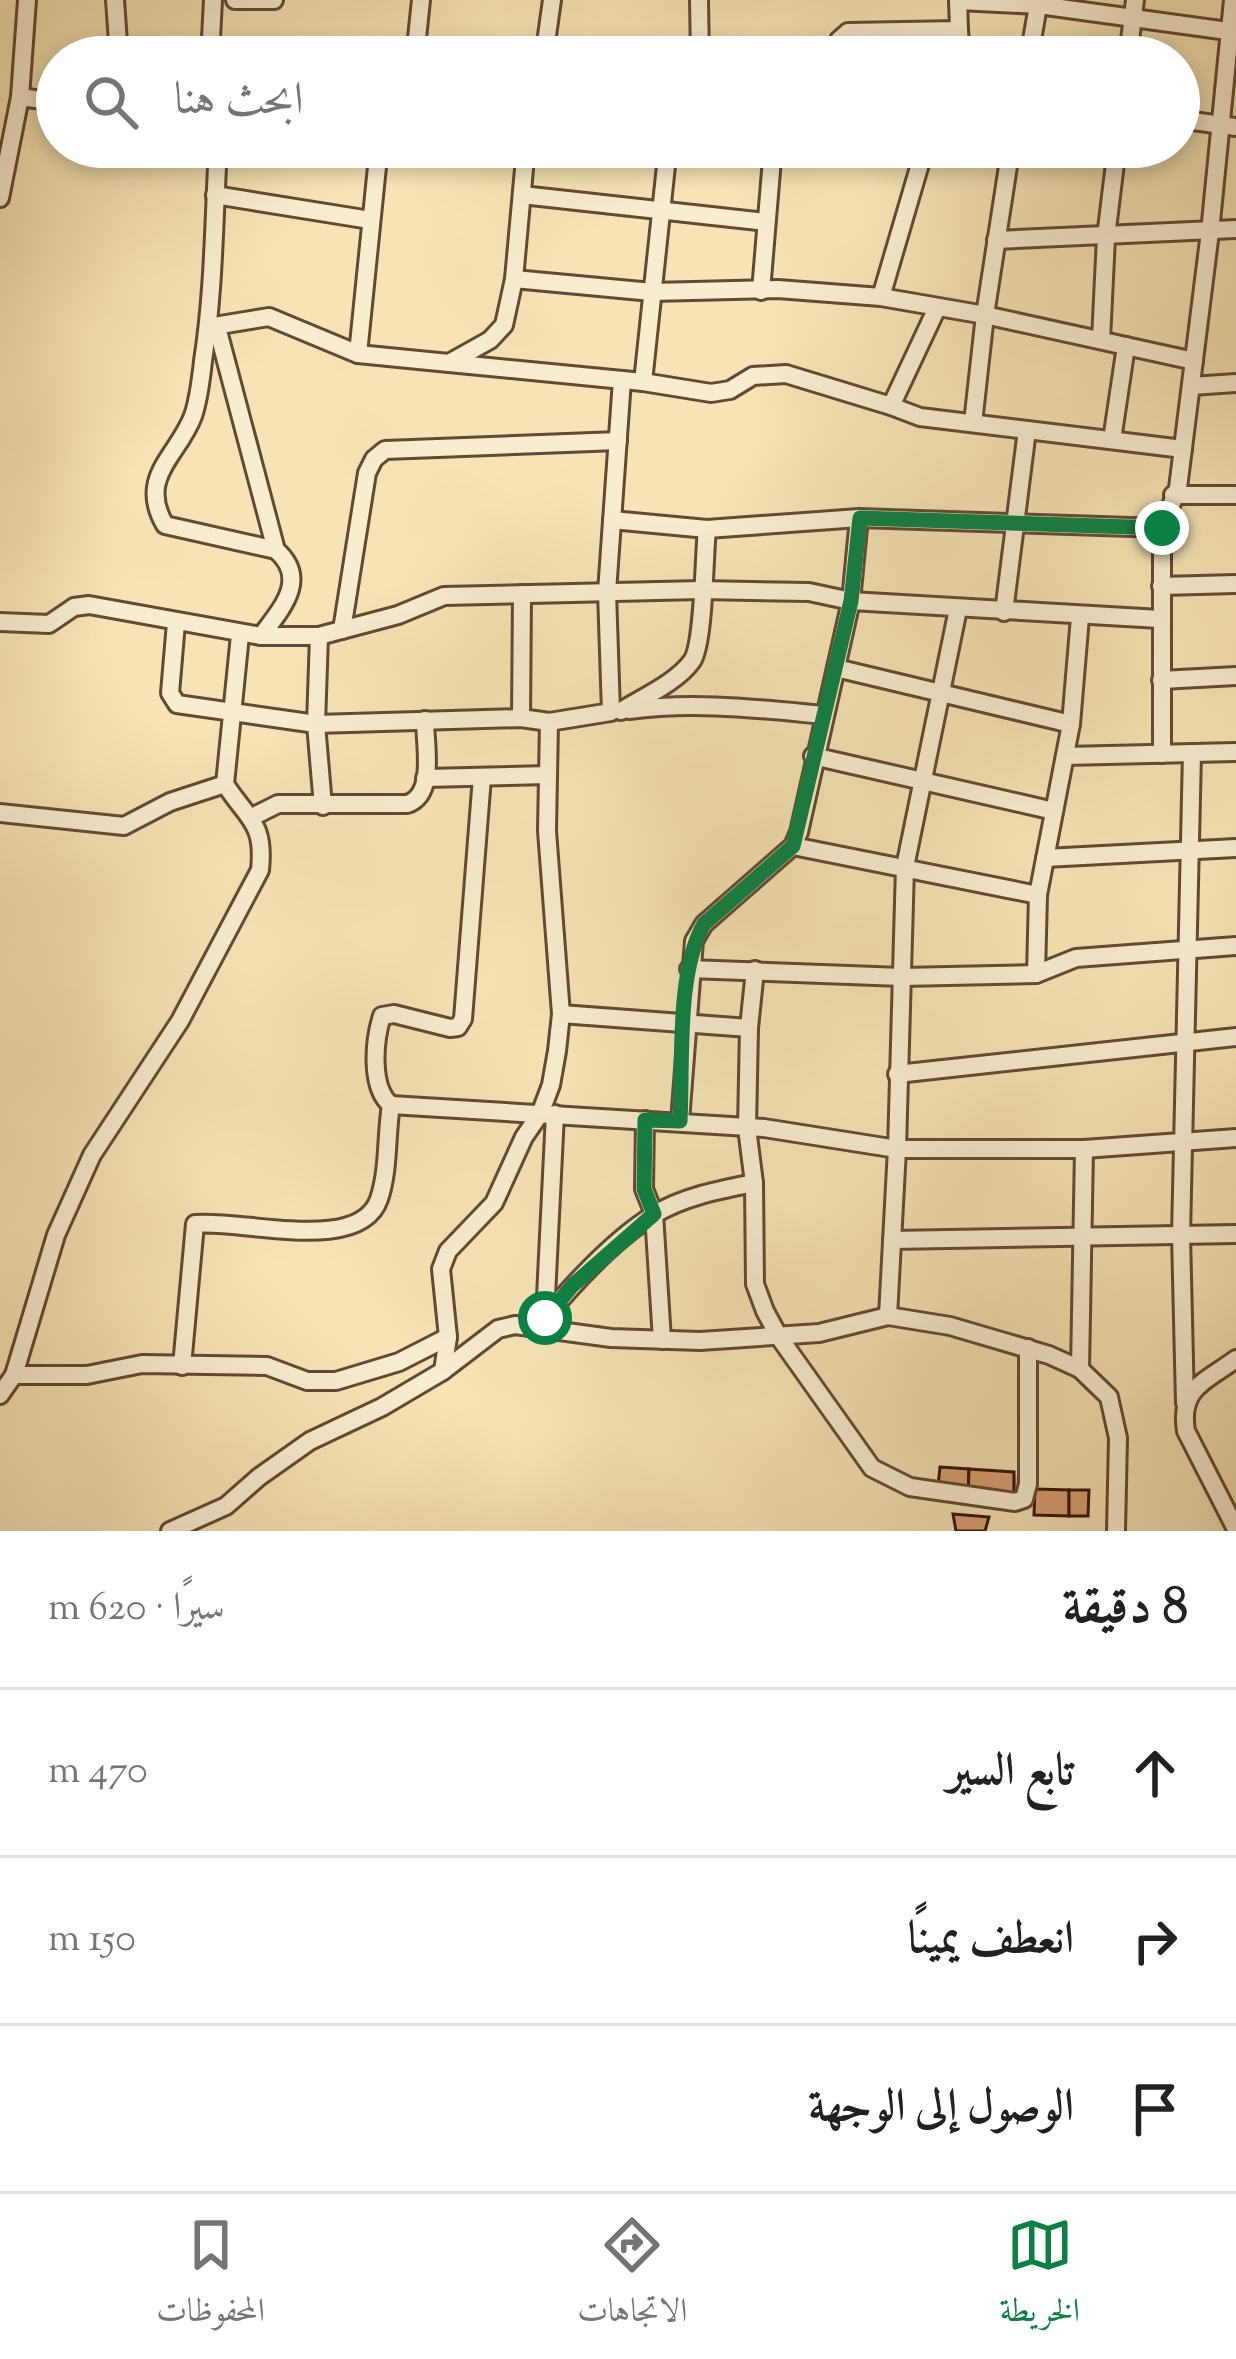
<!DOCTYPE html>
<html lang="ar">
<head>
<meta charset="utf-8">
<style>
	body { margin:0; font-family:"Sorts Mill Goudy",Amiri,serif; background:#f2f2f2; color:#202124; direction:rtl }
	.stop { position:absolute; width:36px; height:36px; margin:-27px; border:9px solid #0b8043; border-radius:50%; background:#fff }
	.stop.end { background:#0b8043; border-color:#fff; box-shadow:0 3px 12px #0008 }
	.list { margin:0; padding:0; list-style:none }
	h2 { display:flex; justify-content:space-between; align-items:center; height:156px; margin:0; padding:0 48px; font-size:51px }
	h2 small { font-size:39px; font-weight:400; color:#757577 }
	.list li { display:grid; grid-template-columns:78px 1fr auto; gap:36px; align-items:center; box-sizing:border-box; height:168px; padding:0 48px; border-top:3px solid #e0e0e0 }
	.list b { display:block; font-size:45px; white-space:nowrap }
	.list em { font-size:39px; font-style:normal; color:#757577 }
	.icon { flex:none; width:66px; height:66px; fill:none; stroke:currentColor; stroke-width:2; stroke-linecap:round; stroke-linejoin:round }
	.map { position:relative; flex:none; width:1236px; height:1531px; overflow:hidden; direction:ltr }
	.search { position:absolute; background:#fff; box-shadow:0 6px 18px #0003; left:36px; right:36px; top:36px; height:132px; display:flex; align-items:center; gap:30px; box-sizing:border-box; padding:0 42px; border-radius:66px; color:#757577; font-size:45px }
	.sheet { height:660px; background:#fff }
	nav { display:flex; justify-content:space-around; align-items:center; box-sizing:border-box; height:168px; border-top:3px solid #e0e0e0; background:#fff; font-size:33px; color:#757577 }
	nav a { display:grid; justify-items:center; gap:6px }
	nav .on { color:#0b8043 }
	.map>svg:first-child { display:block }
	.shadow { fill:#0003 }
	.building { fill:#d7a073; stroke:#321507; stroke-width:3 }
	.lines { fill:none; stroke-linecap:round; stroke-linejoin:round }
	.minor-casing { stroke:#634933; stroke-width:22 }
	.minor { stroke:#f9edd0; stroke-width:16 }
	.route { stroke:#0b8043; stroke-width:15 }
</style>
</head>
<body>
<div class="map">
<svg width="1236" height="1531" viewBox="0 0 1236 1531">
	<rect width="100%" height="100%" fill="#f6e4b6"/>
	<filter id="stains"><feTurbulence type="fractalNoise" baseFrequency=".00167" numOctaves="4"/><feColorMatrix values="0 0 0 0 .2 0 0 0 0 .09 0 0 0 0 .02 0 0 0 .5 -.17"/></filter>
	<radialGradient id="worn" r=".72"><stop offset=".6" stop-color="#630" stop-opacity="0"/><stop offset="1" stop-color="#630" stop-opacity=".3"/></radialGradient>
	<path class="shadow" d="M1014,1475L1019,1478V1503L946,1497Z"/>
	<g class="building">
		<path d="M940,1467L969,1469L968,1498L937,1495Z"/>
		<path d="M969,1469L1014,1472V1503L968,1498Z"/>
		<path d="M1035,1489L1069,1490V1516L1034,1515Z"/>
		<path d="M1069,1490H1089L1088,1516H1069Z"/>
		<path d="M953,1514L989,1517L985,1531H956Z"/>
	</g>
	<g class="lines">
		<defs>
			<g id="minor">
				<path d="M115,0L119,57"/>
				<path d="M235,0H274"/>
				<path d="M699,0L700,57"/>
				<path d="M958,1L1039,5L1235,32"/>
				<path d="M959,30L961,57"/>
				<path d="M210,57L213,0"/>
				<path d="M415,57L421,0"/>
				<path d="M544,57L552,0"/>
				<path d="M838,57L839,40L848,32L959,30L958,0"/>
				<path d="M1029,57L1039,0"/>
				<path d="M1128,57L1135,0"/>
				<path d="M20,97L57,102"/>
				<path d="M1179,119L1236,127"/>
				<path d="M218,147C214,218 214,290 203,361C201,379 199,399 193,416C178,456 137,477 165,525L276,550"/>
				<path d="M1077,147L1116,152"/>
				<path d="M215,195L370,220"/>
				<path d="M522,195L766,222"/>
				<path d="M0,198L20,97L27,0"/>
				<path d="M996,240L1236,229"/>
				<path d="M514,279L652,292L778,289L881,297L985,315L1194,361"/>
				<path d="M761,291L773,147"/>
				<path d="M881,297L925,147"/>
				<path d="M208,327L269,317L358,354L449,363L490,340L504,325L514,279L526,147"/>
				<path d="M1101,340L1106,237L1117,147"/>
				<path d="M358,354L379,147"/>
				<path d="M449,363L643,382L711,393L730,390L753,376L786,374L891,406L937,308"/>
				<path d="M643,382L668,147"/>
				<path d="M1191,386L1236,383"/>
				<path d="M891,406L920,417L1183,449"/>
				<path d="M973,423L985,315L1011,147"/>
				<path d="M1112,440L1126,346"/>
				<path d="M1173,495H1236"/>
				<path d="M612,520L707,529L859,518L1162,528"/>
				<path d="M1161,586L1236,584"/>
				<path d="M1004,612L1027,430"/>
				<path d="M0,622L49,624L74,607L89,605L261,636C282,608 309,579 276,550L217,327"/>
				<path d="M176,623L170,693L177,704L316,724L521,718L549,722L611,712L607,592L622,380"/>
				<path d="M342,630L367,473L374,459L385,450L618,441"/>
				<path d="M261,636H319L398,615L444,596L701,590L809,592L851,601L1160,619"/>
				<path d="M319,636L316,724L323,806"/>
				<path d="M836,668L1071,724"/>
				<path d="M1161,680L1236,676"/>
				<path d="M629,710C695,701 759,709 825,715"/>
				<path d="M621,711C643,697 676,683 692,661C704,644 704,556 707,529"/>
				<path d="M521,718L522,594"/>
				<path d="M1162,754V528L1178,488L1210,232L1233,0"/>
				<path d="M813,756L1054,811"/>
				<path d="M1065,756L1236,752"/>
				<path d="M425,778L548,775"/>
				<path d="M0,813L124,826L170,802L225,784"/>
				<path d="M252,817L278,804H407C436,795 425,745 425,720"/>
				<path d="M793,846L1038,895"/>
				<path d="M1045,858L1236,848"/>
				<path d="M689,969L902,977L1036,974L1076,958L1236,946"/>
				<path d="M755,970L749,1028L747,1128L754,1183L755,1284L765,1311L779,1337L872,1468L910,1487L1015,1502L1024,1499L1028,1484V1348"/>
				<path d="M1036,974L1038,895L1071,724L1080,617"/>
				<path d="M561,1014L749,1028"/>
				<path d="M897,1074L1236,1037"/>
				<path d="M391,1105C370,1088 374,1041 382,1016L394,1014L450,1028L458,1027L463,1019L482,777"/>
				<path d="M645,1120L644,1189L654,1214L662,1340"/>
				<path d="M680,1121L694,941L704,924L793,846L799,832L851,601L859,518"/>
				<path d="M892,1240L1236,1234"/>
				<path d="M888,1316L897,1149L905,867L958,609"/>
				<path d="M545,1317L555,1114"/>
				<path d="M545,1318C574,1283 616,1238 655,1214C685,1196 720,1190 754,1183"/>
				<path d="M1236,1359C1205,1382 1179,1388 1186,1431L1236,1529"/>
				<path d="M182,1366L195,1224C242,1219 360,1255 379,1199C389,1170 386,1135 391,1105L764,1128L897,1149H1084L1236,1138"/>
				<path d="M1080,1369L1084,1149"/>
				<path d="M443,1371L498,1329L515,1325L611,1338L700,1341L819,1333L888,1316L950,1326L1049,1355L1080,1369L1109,1397L1118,1438L1116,1531"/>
				<path d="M14,1375H87L142,1364L267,1366L307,1381H336L399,1362L448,1337"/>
				<path d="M0,1395L14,1375L56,1235L92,1155L180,1021L260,870C265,822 248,820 225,784L240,635"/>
				<path d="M1185,1403L1181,1235L1192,753"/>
				<path d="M170,1531L226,1506L259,1477L310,1441L382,1407L443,1371L448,1337L441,1269L448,1251L494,1203L524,1137L540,1114L551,1085L557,1051L561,1014L547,831L549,722"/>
			</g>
		</defs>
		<use href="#minor" class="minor-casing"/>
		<use href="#minor" class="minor"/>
	</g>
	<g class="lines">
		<path class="route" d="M545,1318L573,1285L654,1214L644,1189L645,1120L680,1121C683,1064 676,973 704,924L793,846L851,601L860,518L1162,528"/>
	</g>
	<rect width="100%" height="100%" filter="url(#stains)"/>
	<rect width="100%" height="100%" fill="url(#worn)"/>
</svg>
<div class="stop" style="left:545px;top:1318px"></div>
<div class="stop end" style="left:1162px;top:528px"></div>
<div class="search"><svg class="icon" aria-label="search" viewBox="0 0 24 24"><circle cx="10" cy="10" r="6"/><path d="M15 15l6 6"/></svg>ابحث هنا</div>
</div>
<section class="sheet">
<h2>8 دقيقة<small>سيرًا · 620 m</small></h2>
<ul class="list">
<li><svg class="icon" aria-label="ahead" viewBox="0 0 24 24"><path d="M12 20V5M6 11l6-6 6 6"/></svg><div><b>تابع السير</b></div><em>470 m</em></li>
<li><svg class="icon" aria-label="right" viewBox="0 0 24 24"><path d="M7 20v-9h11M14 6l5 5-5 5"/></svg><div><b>انعطف يمينًا</b></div><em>150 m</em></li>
<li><svg class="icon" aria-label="arrive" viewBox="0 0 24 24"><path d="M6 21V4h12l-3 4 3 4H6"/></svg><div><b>الوصول إلى الوجهة</b></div></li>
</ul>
</section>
<nav>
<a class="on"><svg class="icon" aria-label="map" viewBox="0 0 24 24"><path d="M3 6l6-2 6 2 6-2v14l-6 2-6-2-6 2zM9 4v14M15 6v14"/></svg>الخريطة</a>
<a><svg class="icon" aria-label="directions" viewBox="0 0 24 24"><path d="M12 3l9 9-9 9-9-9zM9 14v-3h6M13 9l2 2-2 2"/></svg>الاتجاهات</a>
<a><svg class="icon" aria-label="saved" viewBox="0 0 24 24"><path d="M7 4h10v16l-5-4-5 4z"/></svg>المحفوظات</a>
</nav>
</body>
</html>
